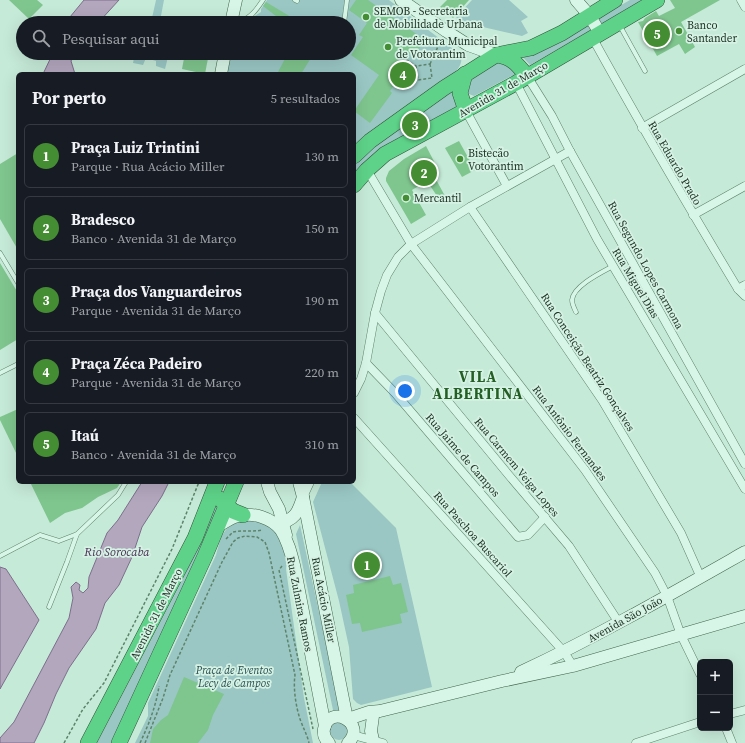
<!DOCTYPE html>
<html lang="pt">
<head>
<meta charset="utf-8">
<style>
	body { margin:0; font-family:"Source Serif 4",serif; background:#242831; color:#f1f3f6 }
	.controls { position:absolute; right:12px; bottom:12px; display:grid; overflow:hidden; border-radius:6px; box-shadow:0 4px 16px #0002 }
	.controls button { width:36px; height:36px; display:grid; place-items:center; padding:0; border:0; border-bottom:1px solid #363941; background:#171b24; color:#f1f3f6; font:20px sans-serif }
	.you { position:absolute; left:405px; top:391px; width:14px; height:14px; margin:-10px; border:3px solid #fff; border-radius:50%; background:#1a73e8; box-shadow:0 0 0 6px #1a73e833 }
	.badge { display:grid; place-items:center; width:26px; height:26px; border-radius:50%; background:#458d32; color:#fff; font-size:13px; font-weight:700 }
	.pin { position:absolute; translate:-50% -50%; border:2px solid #fff; box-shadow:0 1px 4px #0006 }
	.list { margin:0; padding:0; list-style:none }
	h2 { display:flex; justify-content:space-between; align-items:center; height:52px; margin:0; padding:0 16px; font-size:17px }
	h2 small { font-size:13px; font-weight:400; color:#9ea1a6 }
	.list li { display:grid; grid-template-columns:26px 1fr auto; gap:12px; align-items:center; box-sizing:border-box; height:64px; margin:0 8px 8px; padding:0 8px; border:1px solid #363941; border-radius:6px }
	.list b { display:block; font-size:15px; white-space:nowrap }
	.list p { margin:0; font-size:13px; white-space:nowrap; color:#9ea1a6 }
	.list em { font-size:13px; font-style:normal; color:#9ea1a6 }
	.icon { flex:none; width:22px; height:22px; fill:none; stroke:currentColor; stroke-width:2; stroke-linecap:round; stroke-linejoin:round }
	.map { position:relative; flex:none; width:745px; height:743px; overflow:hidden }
	.search { position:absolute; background:#171b24; box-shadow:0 4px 16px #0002; left:16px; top:16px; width:340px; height:44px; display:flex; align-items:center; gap:10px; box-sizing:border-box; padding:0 14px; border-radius:22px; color:#9ea1a6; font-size:15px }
	.panel { position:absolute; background:#171b24; box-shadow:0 4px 16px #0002; left:16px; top:72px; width:340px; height:412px; border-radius:6px }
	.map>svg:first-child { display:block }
	.green { fill:#9ac7c4 }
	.water { fill:#b3a7be; stroke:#7e6e8c }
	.building { fill:#7fc58e }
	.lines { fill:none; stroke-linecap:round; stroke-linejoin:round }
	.lane-casing { stroke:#5d846a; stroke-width:5 }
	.street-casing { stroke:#5d846a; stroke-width:9 }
	.secondary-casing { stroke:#40664b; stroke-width:13 }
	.highway-casing { stroke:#31523a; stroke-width:16 }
	.path { stroke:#5d846a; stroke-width:1.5; stroke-dasharray:3 2; stroke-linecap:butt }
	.lane { stroke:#d8f6e7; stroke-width:4 }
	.street { stroke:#d8f6e7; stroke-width:8 }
	.secondary { stroke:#d8f6e7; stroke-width:12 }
	.highway { stroke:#5ed288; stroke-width:15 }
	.poi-dot { fill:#458d32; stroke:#d5f2e4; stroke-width:1.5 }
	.labels { text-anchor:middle; stroke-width:3.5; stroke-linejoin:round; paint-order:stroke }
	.poi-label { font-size:11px; fill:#203526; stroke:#d5f2e4; text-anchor:start }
	.street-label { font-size:11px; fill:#203526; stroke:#d5f2e4 }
	.park-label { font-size:11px; font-style:italic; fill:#284e50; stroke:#d5f2e4 }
	.water-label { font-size:12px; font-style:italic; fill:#4a3054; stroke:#d5f2e4 }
	.district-label { font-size:15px; font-weight:bold; letter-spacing:1px; fill:#235e23; stroke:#d5f2e4 }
</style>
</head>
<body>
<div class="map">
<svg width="745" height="743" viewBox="0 0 745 743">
	<rect width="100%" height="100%" fill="#c6ead8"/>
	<g class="green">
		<path d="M156,0H164L160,21L173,23H141L143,17L152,18Z"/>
		<path d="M267,0H389L461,55C463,65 457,70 451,77L354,150V74H225L230,53H349V23H244L261,12V9Z"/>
		<path d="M472,0H509L528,17L521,21L528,33L522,36L461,22L456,17Z"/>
		<path d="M630,0H643L598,26L595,20Z"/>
		<path d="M590,23L593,29L530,65L520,54Z"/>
		<path d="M135,53H169L165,69L156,66V61L146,58L143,65L133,63Z"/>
		<path d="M497,63H502L517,73L474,96L469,94L467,92L470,81L492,65Z"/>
		<path d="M454,86L460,108L354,179V163L361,155Z"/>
		<path d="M322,482H350L396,528L432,687L361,705L357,703L353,699L349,647L339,601L313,502Z"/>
		<path d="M216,502L222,507L113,743H97L183,579Z"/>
		<path d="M248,519L260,521L270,527L280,536L287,561L286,569L304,698L313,743H135L148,716V703L216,555C223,531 223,526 248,519Z"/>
		<path d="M300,525L339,703L340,713L333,710L296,534Z"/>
		<circle cx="339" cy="731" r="9"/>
	</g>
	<g class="water">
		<path d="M84,0H119L98,23H65Z"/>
		<path d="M53,53H75L71,61L75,74H43Z"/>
		<path d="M142,482H169L162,496L142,527L132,557L119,585L105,603L96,629L69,668L56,694L44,723L34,743H0V738L14,722L69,618L73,598L71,587L76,582L80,585L79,590L83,593L88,588L89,577L107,533L118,520Z"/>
		<path d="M0,567L6,569L39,620L0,689Z"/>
	</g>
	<g class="building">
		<path d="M9,0H37L43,5L29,19Z"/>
		<path d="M356,0H368L425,40L414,56L406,51L397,64L405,69L390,91L392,93L370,123L354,111L379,75L351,55L363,37L359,35L367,23L349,10Z"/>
		<path d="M447,0H469L453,18L440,7Z"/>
		<path d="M670,0H720L681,22L695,47L685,54L679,44L657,56L638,22L643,21L645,18L656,11L659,16L675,8Z"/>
		<path d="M266,2L301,23H285L263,6Z"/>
		<path d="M185,53H209L205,74L182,69Z"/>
		<path d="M288,53H314L301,74H277Z"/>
		<path d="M459,141L475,170L462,177L445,148Z"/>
		<path d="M426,146L439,171L433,174L445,196L439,199L427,181L412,190L426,215L411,224L386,181V178L389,171L404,159Z"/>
		<path d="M18,153V250L0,219V164Z"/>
		<path d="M0,263L18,293V339L0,350Z"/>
		<path d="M18,409V457L0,420V417Z"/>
		<path d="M30,482H121L117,488L98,497L82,508L65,513L50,523Z"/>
		<path d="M390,576L393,585L401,583L408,612L400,614L402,623L362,632L360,623L352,624L346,595L354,593L353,585Z"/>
		<path d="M184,677L224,694L213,715L208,730L198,743H150L153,729L161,720L168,715Z"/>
	</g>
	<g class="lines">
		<defs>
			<g id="lane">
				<path d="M295,0L297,1"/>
				<path d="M238,23C251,17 255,12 263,0"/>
				<path d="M344,23L347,0"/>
				<path d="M620,26L645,71"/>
				<path d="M340,56L341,53"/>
				<path d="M0,253L18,283"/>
				<path d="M576,312C574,308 572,303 572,300C573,286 602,272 613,266"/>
				<path d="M0,373L18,364"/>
				<path d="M0,556L40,535L59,541L77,534L118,495L126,482"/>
				<path d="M49,607L67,562L77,534"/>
			</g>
			<g id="street">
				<path d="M741,0L745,7"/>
				<path d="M592,37C639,122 688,206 738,289L745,296"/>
				<path d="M527,76L552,116L570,151L745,464"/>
				<path d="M516,83L597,239L745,489"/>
				<path d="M466,111L507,186"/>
				<path d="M642,128L745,69"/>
				<path d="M367,170L411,244L585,470L655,573L667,596L681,635L700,674"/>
				<path d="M470,207L602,400L681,533L701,578"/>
				<path d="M693,215L745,186"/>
				<path d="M738,289L745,285"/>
				<path d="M375,313L507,473L569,546L619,623"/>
				<path d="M366,363L395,393L518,537L528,535L545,517"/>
				<path d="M354,393L361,379L366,363L375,313L381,291L387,275L398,257L411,244L470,207L570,151"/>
				<path d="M354,418L564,652L573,666"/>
				<path d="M303,497L310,482"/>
				<path d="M730,714L745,710"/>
				<path d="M726,728L732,743"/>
				<path d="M353,735L383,743"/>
				<path d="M636,743L700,722"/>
			</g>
			<g id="secondary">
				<path d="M401,0L446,31L468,45L496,55"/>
				<path d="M576,0L589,15L600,33"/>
				<path d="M231,23L236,0"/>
				<path d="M221,74L225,53"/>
				<path d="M267,482L270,492L279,509L286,535"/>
				<path d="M299,482L303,497L347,719"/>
				<path d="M277,524C295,520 298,513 303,497"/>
				<path d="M216,528C223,523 230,518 238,516C253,512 272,518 281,530C288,541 291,553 294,565L325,726"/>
				<path d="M521,672C598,636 671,594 745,552"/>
				<path d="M348,719L369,712L380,711L502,681L573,666L745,616"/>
				<path d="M373,740L371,731L373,716"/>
				<path d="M329,743C325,739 323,734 324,729C329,703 368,723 348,743"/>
			</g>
			<g id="highway">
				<path d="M497,55C513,58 517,64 527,76"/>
				<path d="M465,74L460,93L466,111"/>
				<path d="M354,156L370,141L444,88L496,55L531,48L562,33L615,0"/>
				<path d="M354,185L367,170L385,154L516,83L657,0"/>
				<path d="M220,499L233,511L243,515"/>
				<path d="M88,743L195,538L217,482"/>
				<path d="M119,743L205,556L236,482"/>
			</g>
		</defs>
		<use href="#lane" class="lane-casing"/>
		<use href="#street" class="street-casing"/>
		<use href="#secondary" class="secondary-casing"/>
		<use href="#highway" class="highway-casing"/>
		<g class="path">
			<path d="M402,57L416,66"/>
			<path d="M430,64L432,78L418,80L416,66Z"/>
			<path d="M430,64L441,40"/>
			<path d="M226,539L233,532C243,530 253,532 263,530"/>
			<path d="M282,566L279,570L313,729"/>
			<path d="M64,743L83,709L104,683L172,549L199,482"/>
			<path d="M140,743C149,724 156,706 159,686"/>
			<path d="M145,743L163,698L170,675L222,562L233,542L238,538L245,536L257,537L265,542L269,553L295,675C293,688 296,707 300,719C303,728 307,734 309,743"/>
		</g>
		<use href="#lane" class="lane"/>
		<use href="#street" class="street"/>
		<use href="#secondary" class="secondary"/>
		<use href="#highway" class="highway"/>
	</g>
	<g class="poi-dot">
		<circle cx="366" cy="17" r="4"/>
		<circle cx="679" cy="31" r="4"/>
		<circle cx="388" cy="47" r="4"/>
		<circle cx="460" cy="159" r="4"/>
		<circle cx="406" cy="198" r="4"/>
	</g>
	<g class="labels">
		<g class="poi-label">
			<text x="374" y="15">SEMOB - Secretaria<tspan x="374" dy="13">de Mobilidade Urbana</tspan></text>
			<text x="687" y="29">Banco<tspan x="687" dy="13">Santander</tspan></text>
			<text x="396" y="45">Prefeitura Municipal<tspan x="396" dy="13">de Votorantim</tspan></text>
			<text x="468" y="157">Bistecão<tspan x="468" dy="13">Votorantim</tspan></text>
			<text x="414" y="202">Mercantil</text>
		</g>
		<g class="street-label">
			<text transform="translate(503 89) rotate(-30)" y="4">Avenida 31 de Março</text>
			<text transform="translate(675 163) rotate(60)" y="4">Rua Eduardo Prado</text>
			<text transform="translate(646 265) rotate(61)" y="4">Rua Segundo Lopes Carmona</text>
			<text transform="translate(636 283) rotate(59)" y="4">Rua Miguel Dias</text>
			<text transform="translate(588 362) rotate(57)" y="4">Rua Conceição Beatriz Gonçalves</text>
			<text transform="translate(570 433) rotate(53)" y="4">Rua Antônio Fernandes</text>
			<text transform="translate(463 455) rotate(49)" y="4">Rua Jaime de Campos</text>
			<text transform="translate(517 467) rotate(50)" y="4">Rua Carmem Veiga Lopes</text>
			<text transform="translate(473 534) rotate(48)" y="4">Rua Paschoa Buscariol</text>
			<text transform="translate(324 600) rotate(79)" y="4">Rua Acácio Miller</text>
			<text transform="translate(300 604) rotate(79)" y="4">Rua Zulmira Ramos</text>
			<text transform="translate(156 614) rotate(-63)" y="4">Avenida 31 de Março</text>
			<text transform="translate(625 619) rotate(-29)" y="4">Avenida São João</text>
		</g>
		<g class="park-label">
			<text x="234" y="674">Praça de Eventos<tspan x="234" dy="13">Lecy de Campos</tspan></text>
		</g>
		<g class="water-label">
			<text x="117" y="556">Rio Sorocaba</text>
		</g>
		<g class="district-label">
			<text x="478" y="382">VILA<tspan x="478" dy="17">ALBERTINA</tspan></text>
		</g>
	</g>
</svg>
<div class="controls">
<button>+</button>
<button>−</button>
</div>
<div class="you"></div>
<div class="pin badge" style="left:367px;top:565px">1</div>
<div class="pin badge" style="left:424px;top:173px">2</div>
<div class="pin badge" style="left:415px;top:125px">3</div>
<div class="pin badge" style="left:403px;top:75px">4</div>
<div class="pin badge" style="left:657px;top:34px">5</div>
<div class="search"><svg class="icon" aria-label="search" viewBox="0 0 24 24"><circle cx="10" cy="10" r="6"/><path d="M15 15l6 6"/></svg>Pesquisar aqui</div>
<section class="panel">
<h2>Por perto<small>5 resultados</small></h2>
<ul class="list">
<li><span class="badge">1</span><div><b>Praça Luiz Trintini</b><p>Parque · Rua Acácio Miller</p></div><em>130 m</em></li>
<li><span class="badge">2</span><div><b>Bradesco</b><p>Banco · Avenida 31 de Março</p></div><em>150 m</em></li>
<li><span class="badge">3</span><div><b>Praça dos Vanguardeiros</b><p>Parque · Avenida 31 de Março</p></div><em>190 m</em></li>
<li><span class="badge">4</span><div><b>Praça Zéca Padeiro</b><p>Parque · Avenida 31 de Março</p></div><em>220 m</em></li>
<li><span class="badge">5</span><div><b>Itaú</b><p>Banco · Avenida 31 de Março</p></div><em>310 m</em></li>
</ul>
</section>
</div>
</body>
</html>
